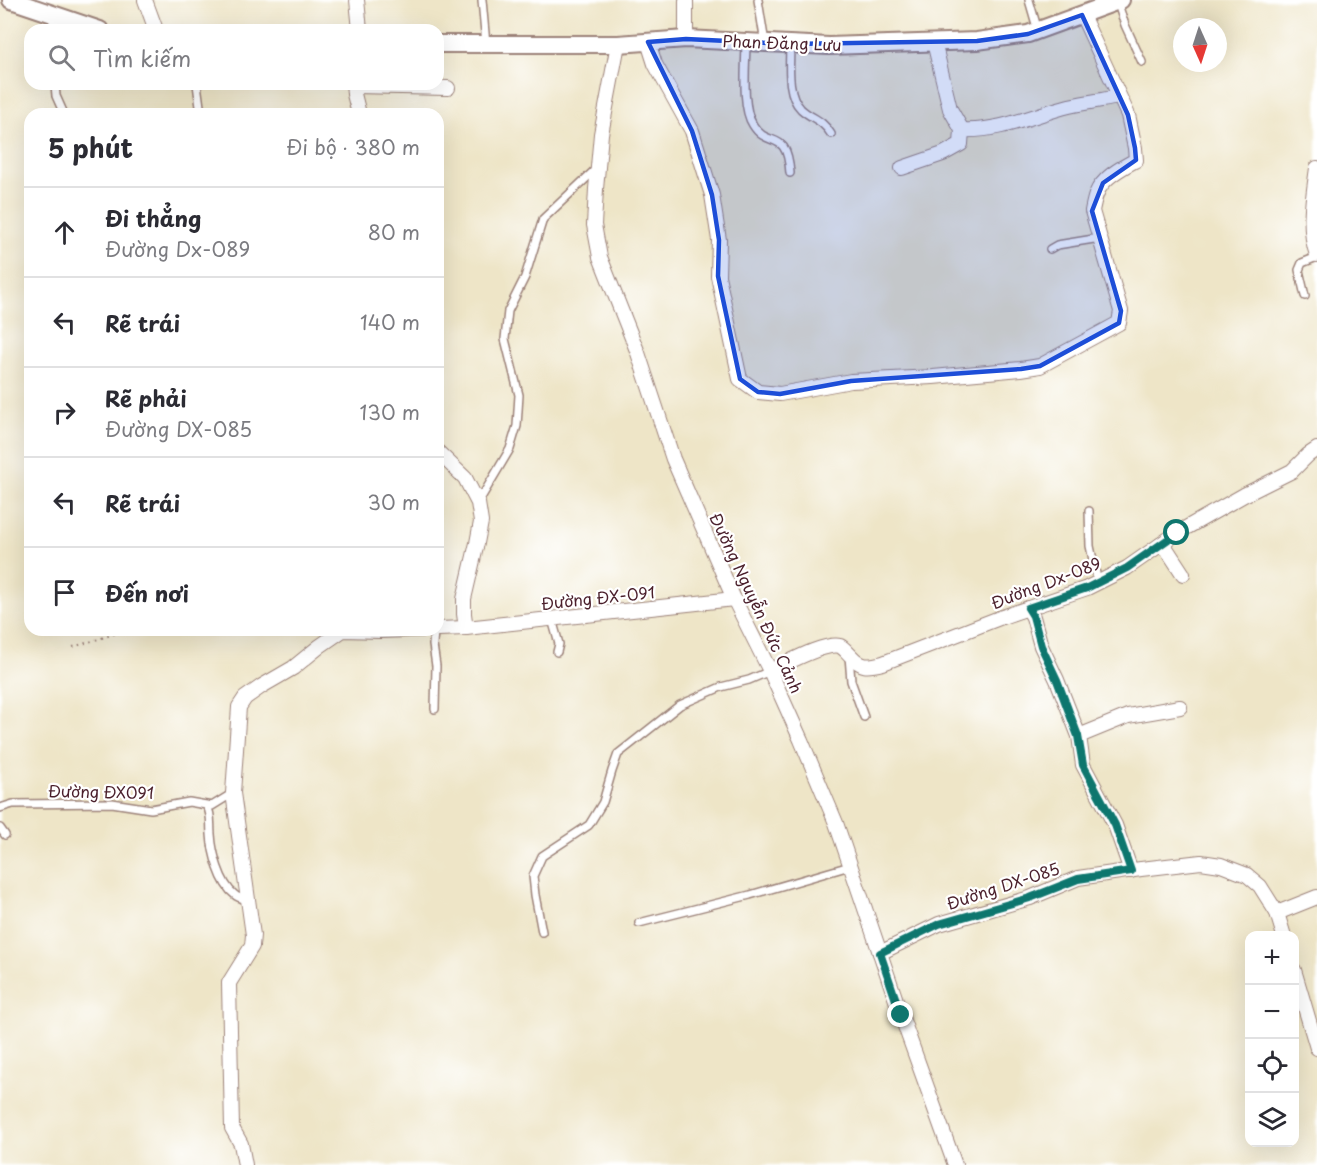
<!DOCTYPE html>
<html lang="vi">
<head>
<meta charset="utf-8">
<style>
	body { margin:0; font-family:"Playpen Sans",sans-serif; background:#f2f2f3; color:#2b2b33 }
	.controls { position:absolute; right:18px; bottom:18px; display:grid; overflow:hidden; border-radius:12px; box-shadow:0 6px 24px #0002 }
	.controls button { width:54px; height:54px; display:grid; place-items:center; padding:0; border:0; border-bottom:2px solid #e1e1e2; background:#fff; color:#2b2b33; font:30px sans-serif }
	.compass { position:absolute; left:1173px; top:18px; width:54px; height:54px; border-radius:50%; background:#fff; box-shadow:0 6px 24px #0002; rotate:177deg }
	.stop { position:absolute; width:18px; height:18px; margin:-14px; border:4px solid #0f766e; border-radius:50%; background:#fff }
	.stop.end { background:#0f766e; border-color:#fff; box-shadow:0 2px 6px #0008 }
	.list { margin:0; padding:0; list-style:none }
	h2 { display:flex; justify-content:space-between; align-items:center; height:78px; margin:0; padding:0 24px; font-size:26px }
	h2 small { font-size:20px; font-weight:400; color:#7c7c81 }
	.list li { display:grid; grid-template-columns:39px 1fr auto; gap:18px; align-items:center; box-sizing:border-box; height:90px; padding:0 24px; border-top:2px solid #e1e1e2 }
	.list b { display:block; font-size:22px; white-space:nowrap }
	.list p { margin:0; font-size:20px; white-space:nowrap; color:#7c7c81 }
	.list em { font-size:20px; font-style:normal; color:#7c7c81 }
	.icon { flex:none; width:33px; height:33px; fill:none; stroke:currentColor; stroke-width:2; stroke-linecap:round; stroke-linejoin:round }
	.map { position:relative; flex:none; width:1317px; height:1165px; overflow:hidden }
	.search { position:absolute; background:#fff; box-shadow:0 6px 24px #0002; left:24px; top:24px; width:420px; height:66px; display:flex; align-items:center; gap:15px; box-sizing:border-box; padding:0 21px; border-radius:18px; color:#7c7c81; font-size:22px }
	.panel { position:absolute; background:#fff; box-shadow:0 6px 24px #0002; left:24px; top:108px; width:420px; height:528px; border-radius:18px }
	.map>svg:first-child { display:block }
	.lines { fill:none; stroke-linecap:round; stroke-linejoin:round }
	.service-casing { stroke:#9c8279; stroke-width:10 }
	.minor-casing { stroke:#9c8279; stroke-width:16 }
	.tertiary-casing { stroke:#9c8279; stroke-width:20 }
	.path { stroke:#9c8279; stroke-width:2; stroke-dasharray:1.5 4.5; stroke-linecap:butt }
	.service { stroke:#fff; stroke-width:7 }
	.minor { stroke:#fff; stroke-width:14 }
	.tertiary { stroke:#fff; stroke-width:16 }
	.route { stroke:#0f766e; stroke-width:8 }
	.marked { fill:#1d4ed8; fill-opacity:0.2; stroke:#1d4ed8; stroke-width:4.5; stroke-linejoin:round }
	.labels { text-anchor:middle; stroke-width:4.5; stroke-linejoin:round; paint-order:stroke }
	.street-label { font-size:16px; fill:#4a1f2b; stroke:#fff }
</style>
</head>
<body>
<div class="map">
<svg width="1317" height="1165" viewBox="0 0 1317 1165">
	<rect width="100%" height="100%" fill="#fff"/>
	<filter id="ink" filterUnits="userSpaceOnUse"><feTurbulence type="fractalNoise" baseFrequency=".0167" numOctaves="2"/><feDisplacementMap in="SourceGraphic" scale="12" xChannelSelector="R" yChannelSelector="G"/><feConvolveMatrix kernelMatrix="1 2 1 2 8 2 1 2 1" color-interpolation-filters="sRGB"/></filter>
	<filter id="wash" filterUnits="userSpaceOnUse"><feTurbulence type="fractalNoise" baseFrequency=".008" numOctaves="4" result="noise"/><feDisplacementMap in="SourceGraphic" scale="24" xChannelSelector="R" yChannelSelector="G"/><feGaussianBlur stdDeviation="1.35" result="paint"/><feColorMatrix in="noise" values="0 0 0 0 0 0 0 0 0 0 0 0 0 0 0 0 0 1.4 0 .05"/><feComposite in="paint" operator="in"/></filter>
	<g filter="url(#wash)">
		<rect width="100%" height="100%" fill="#eee5c7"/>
	</g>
	<g filter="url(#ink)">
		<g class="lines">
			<defs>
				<g id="service">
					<path d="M482,0L486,44"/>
					<path d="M758,0L765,43"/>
					<path d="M1029,0L1038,31"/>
					<path d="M1117,1L1125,25L1142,62"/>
					<path d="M53,15V30"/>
					<path d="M746,42C746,64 741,107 753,125C768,150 787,127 790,173"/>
					<path d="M790,44C790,64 786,94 801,109C812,119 822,119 831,134"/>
					<path d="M55,84L56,96L64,114"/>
					<path d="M197,84L201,114"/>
					<path d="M1050,249L1057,245L1100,238"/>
					<path d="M1305,296L1299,270L1302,263L1317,257"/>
					<path d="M478,503L510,449L517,426L519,395L505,339L508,311L525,277L543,219L596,169"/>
					<path d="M1089,511L1090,546L1098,583"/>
					<path d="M552,619L559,644L557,652"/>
					<path d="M434,630L433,645L436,666L435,709"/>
					<path d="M849,656L851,681L864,717"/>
					<path d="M207,806C212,815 210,823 211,834C212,852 220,884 235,895C238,898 244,899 248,900"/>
					<path d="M0,808L13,804L112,803L151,809L189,802L212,806L233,793"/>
					<path d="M0,828L5,835"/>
					<path d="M639,923L750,895L850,866"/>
					<path d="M542,932L535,895L533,876L542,856L589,825L603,802L612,771L618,754L680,705L721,687L749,680L770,671"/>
				</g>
				<g id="minor">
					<path d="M145,0L156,30"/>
					<path d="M357,0L360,30"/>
					<path d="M686,0V39"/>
					<path d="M648,42L655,64L692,131L712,195L719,240L718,276L740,379L758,392L780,394L851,381L933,377L1021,369L1040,366L1119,323L1121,311L1092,211C1094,201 1096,190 1103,183C1111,173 1125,166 1136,160L1135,148L1128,115L1082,15"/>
					<path d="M618,44L601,134L596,189L594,225L600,257L638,353L673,459L734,599L770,671L801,740L836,823L901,1015L955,1165"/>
					<path d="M353,84L354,94L359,114"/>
					<path d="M354,86L448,88"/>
					<path d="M962,130C1000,132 1033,115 1069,106C1086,102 1103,100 1119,97"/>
					<path d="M902,168L943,154L961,144L962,130L950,109L934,42"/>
					<path d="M1317,168C1313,197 1307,227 1317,255"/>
					<path d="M438,452L465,478L478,503L481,522L477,543L464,599V614L466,628"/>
					<path d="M1160,545L1168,551L1183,574"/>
					<path d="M1028,608L1033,617L1041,646L1057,680L1079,736L1083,765L1115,825L1131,871"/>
					<path d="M770,671C786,664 824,642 840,646C844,648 847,652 850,655C862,668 867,667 883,663L1002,617L1087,588L1127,568L1177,533L1244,495L1292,471L1308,455L1317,449"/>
					<path d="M1079,736L1128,716L1180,707"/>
					<path d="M1277,913L1317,897"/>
					<path d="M880,953L939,924L1030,898L1078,878L1141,869L1201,862L1221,865L1247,875L1260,886L1277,913L1284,936"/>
					<path d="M1294,970L1317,1048"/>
					<path d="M245,1165L241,1144L232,1128L229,983L252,946L253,935L233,793L239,707L245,698L262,686L293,668L320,646L343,630L381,631L466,628L734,599"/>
				</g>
				<g id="tertiary">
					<path d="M11,0L100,30"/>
					<path d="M438,44H618L686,39L829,46L977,41L1028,34L1121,0"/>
				</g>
			</defs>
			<use href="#service" class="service-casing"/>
			<use href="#minor" class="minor-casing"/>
			<use href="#tertiary" class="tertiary-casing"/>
			<path class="path" d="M73,647L127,630"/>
			<use href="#service" class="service"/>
			<use href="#minor" class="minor"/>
			<use href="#tertiary" class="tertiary"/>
		</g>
	</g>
	<g class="lines" filter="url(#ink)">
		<path class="route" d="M901,1015L880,953L939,924L1030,898L1078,879L1131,871L1115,825L1083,765L1078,736L1057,680L1041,646L1033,616L1028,608L1087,588L1127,568L1177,533"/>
	</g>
	<path class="marked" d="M1082,15L1128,115L1135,148L1136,160L1103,183L1092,211L1121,311L1119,323L1040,366L1021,369L851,381L780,394L758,392L740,379L718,276L719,240L712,195L692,131L648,42L686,39L790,44L977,41L1028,34Z"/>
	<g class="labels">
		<g class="street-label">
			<text transform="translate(782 43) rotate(2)" y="6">Phan Đăng Lưu</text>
			<text transform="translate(1046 583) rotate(-21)" y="6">Đường Dx-089</text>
			<text transform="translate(598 598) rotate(-6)" y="6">Đường ĐX-091</text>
			<text transform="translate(756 603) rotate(65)" y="6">Đường Nguyễn Đức Cảnh</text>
			<text transform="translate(101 792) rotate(1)" y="6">Đường ĐX091</text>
			<text transform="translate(1003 886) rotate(-18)" y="6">Đường DX-085</text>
		</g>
	</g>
</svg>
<div class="controls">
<button>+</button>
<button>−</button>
<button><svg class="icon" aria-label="locate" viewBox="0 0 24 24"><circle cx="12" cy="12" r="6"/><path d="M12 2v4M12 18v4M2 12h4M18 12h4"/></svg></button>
<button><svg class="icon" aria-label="layers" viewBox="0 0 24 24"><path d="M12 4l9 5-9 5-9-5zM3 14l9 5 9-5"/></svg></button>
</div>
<svg class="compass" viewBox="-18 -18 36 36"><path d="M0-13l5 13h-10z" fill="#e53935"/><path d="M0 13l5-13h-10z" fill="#7c7c81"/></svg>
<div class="stop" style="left:1177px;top:533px"></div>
<div class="stop end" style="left:901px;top:1015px"></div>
<div class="search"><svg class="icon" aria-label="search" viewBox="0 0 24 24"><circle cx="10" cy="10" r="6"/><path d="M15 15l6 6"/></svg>Tìm kiếm</div>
<section class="panel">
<h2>5 phút<small>Đi bộ · 380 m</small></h2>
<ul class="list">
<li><svg class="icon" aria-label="ahead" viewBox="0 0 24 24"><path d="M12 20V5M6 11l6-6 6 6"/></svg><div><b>Đi thẳng</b><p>Đường Dx-089</p></div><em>80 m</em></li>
<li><svg class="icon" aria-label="left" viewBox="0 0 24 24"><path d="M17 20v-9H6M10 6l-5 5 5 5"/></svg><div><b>Rẽ trái</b></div><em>140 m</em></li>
<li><svg class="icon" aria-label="right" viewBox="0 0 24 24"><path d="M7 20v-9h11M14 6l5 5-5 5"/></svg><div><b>Rẽ phải</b><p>Đường DX-085</p></div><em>130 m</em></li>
<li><svg class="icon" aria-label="left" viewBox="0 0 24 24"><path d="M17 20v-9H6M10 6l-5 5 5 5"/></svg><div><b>Rẽ trái</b></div><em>30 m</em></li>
<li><svg class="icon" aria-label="arrive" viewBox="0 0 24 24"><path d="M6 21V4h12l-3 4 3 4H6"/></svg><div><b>Đến nơi</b></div></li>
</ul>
</section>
</div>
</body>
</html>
